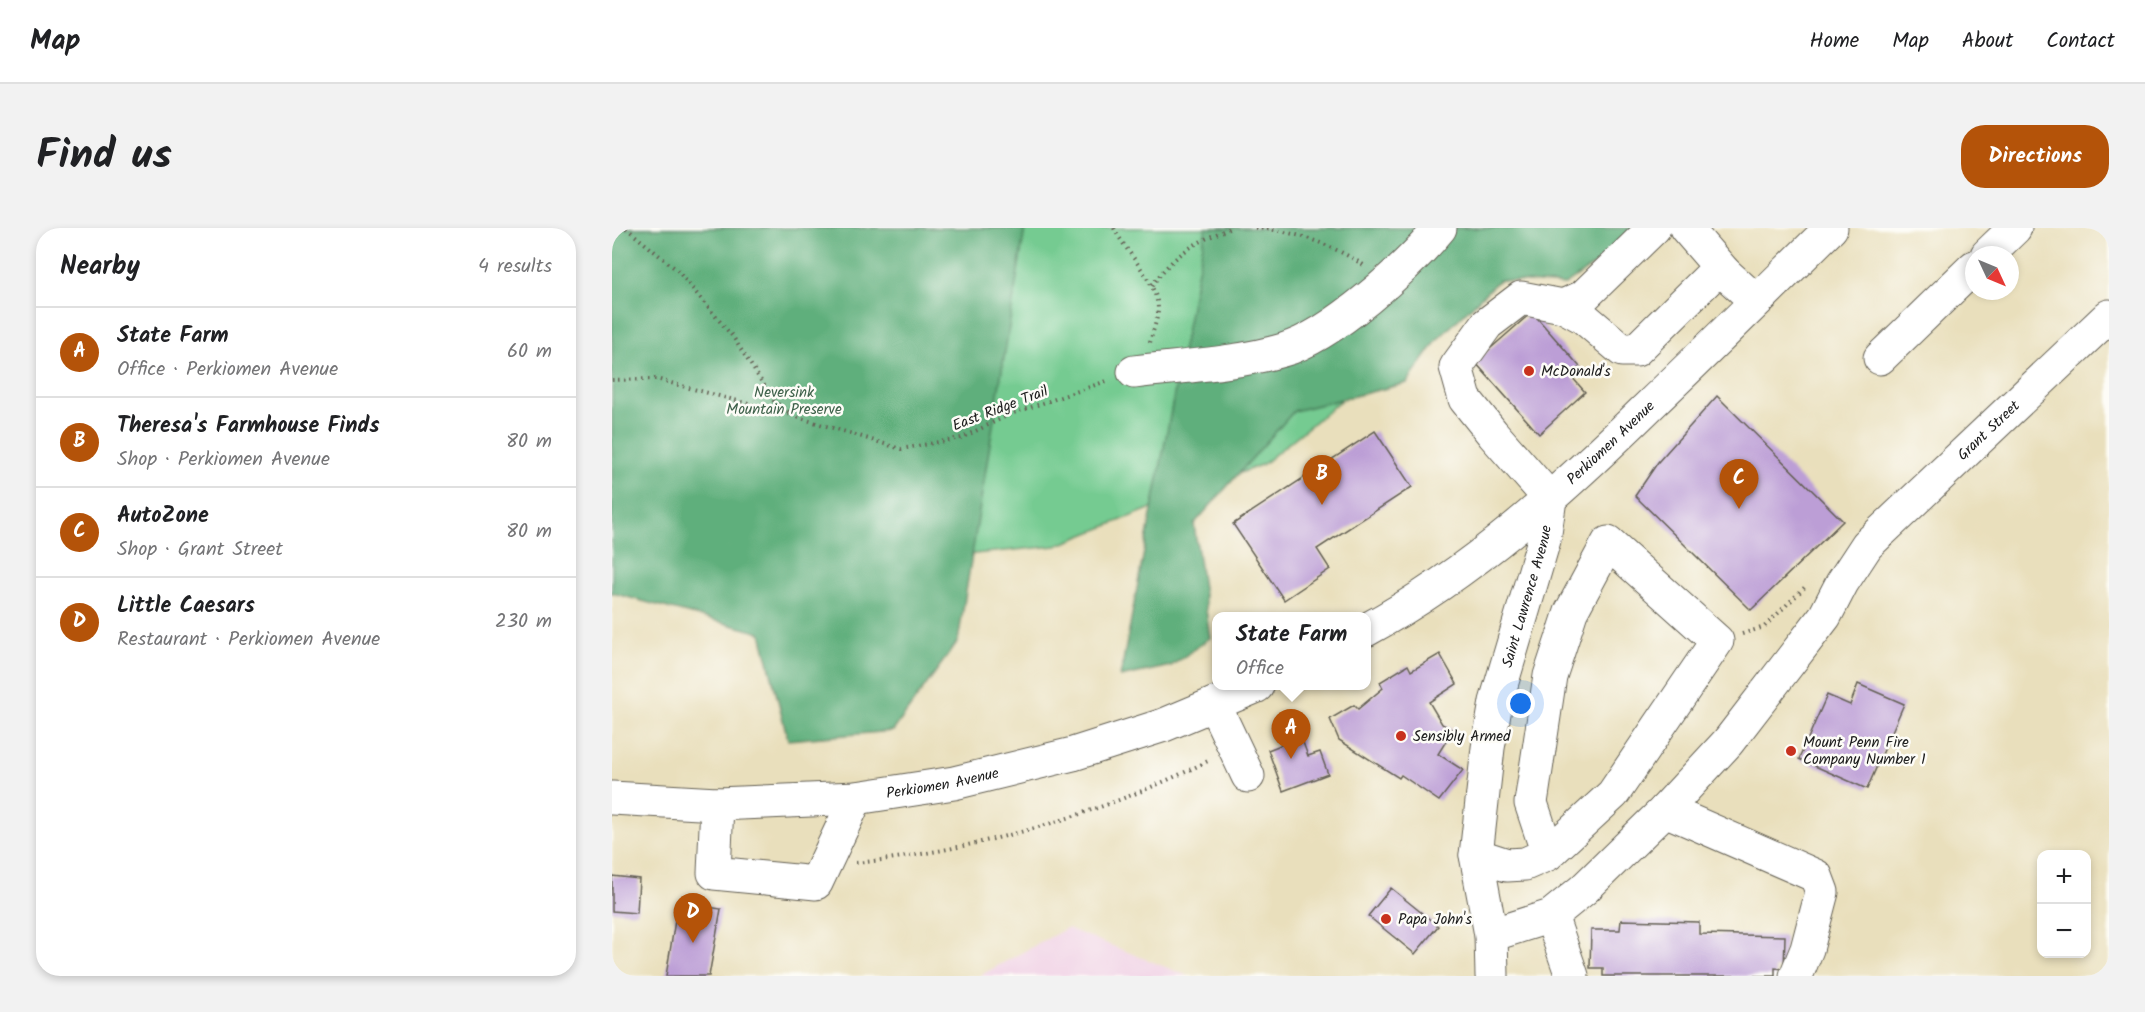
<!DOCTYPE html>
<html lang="en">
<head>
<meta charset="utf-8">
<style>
	body { margin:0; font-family:Kalam,sans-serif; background:#f2f2f2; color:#202124 }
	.controls { position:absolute; right:18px; bottom:18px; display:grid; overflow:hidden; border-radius:12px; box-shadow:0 3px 9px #0003 }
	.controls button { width:54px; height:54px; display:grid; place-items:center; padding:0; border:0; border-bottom:2px solid #e0e0e0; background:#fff; color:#202124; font:30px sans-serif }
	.compass { position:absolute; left:1353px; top:18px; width:54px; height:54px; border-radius:50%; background:#fff; box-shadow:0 3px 9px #0003; rotate:134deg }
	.you { position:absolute; left:909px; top:476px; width:21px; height:21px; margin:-15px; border:4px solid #fff; border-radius:50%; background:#1a73e8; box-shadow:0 0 0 9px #1a73e833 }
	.badge { display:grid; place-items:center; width:39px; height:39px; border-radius:50%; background:#b45309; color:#fff; font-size:20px; font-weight:700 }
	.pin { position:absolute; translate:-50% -50px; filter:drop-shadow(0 2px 3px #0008) }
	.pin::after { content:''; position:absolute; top:32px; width:21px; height:18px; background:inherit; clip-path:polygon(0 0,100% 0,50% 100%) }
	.popup { position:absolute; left:600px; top:384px; width:159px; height:78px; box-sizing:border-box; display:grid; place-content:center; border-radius:12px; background:#fff; filter:drop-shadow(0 2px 4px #0005); font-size:20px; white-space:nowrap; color:#757577 }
	.popup b { font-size:22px; color:#202124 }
	.popup::after { content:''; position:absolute; left:50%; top:100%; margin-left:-12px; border:12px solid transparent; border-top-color:#fff }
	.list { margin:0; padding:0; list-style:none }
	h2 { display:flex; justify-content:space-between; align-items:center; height:78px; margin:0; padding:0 24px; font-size:26px }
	h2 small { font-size:20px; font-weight:400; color:#757577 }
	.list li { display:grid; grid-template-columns:39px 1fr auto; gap:18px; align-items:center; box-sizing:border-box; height:90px; padding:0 24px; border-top:2px solid #e0e0e0 }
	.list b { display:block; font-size:22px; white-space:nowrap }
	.list p { margin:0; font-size:20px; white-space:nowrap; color:#757577 }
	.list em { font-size:20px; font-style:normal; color:#757577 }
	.map { position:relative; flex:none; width:1497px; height:748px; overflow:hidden; border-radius:24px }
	header { display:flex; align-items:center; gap:36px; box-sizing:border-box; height:84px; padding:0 30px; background:#fff; border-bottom:2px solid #e0e0e0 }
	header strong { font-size:28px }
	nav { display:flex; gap:33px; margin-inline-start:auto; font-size:21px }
	.intro { display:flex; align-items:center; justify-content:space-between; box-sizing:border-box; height:144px; padding:0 36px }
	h1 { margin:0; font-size:42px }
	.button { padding:15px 27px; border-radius:24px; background:#b45309; color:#fff; font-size:21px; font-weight:700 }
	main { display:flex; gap:36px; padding:0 36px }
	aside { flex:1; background:#fff; border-radius:24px; box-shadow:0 3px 9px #0003 }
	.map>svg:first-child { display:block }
	.built { fill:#f0d0e5 }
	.green { fill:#74cb91; stroke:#487456; stroke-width:1.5 }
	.forest { fill:#5faf7b; stroke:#3e664c; stroke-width:1.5 }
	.building { fill:#bc9ed6 }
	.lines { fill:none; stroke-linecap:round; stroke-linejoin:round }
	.minor-casing { stroke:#646054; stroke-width:35 }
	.major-casing { stroke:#646054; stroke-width:35 }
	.path { stroke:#646054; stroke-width:4; stroke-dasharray:1.5 4.5; stroke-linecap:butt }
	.minor { stroke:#fff; stroke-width:33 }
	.major { stroke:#fff; stroke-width:33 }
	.poi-dot { fill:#c8321e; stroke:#fdfcf7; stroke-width:2 }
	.labels { text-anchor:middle; stroke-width:5; stroke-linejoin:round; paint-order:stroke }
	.poi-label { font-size:15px; fill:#1c1c1c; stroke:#fdfcf7; text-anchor:start }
	.park-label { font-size:15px; fill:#3f624b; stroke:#fdfcf7 }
	.street-label { font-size:15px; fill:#1c1c1c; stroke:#fdfcf7 }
</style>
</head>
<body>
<header>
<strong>Map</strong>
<nav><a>Home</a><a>Map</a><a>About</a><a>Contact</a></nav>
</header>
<div class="intro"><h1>Find us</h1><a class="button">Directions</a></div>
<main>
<aside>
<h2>Nearby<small>4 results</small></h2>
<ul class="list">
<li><span class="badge">A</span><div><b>State Farm</b><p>Office · Perkiomen Avenue</p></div><em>60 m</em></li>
<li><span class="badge">B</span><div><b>Theresa's Farmhouse Finds</b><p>Shop · Perkiomen Avenue</p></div><em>80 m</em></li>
<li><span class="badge">C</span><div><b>AutoZone</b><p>Shop · Grant Street</p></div><em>80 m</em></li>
<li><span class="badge">D</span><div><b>Little Caesars</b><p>Restaurant · Perkiomen Avenue</p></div><em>230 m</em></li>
</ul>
</aside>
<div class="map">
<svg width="1497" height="748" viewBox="0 0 1497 748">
	<rect width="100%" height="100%" fill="#fdfcf7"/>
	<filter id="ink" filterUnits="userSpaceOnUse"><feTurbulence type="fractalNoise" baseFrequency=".0167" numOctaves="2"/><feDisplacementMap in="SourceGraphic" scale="12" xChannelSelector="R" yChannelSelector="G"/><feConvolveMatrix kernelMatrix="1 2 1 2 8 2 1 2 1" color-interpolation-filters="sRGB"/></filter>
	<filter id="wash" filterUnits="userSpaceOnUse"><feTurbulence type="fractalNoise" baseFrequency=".008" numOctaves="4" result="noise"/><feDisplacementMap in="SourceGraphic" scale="24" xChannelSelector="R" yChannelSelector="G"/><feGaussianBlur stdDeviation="1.35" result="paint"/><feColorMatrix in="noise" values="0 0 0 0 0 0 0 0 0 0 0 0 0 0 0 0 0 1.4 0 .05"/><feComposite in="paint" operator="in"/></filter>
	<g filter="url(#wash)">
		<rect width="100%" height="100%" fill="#e9dfbc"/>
		<path class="built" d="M455,700L576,748H367Z"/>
		<path class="green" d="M0,0H912L767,141L651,236L444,318L88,353Z"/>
		<g class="forest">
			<path d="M0,0H413L346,413L281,503L176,512L149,405L0,365Z"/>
			<path d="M594,0H1022L995,28L953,57L887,52L826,111L795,155L682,183L582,296L598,410L559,438L508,449Z"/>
		</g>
		<g id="blocks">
			<g class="building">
				<path d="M920,84L968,139L959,148L973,164L927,206L863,134Z"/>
				<path d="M1105,168L1231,293L1139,382L1023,268L1046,234Z"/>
				<path d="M763,203L800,259L705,321L718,341L672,372L621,296Z"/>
				<path d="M828,426L845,456L817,474L830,496L841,502L826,526L851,542L827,573L789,547L787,550L727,512L718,491L742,477L746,481L771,460L768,454L796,437L799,443Z"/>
				<path d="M1246,456L1292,476L1255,561L1187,531L1215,467L1238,477Z"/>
				<path d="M689,509L696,528L708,524L716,546L671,563L656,522Z"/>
				<path d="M0,648L27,651L25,685L0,683Z"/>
				<path d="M779,660L826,698L803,726L756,688Z"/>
				<path d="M66,674L109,681L97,748H54Z"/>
				<path d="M1009,692L1087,694V706L1173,708L1172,741L1163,740V748H991V740H978L979,702H1008Z"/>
			</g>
		</g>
	</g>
	<g filter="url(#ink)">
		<use href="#blocks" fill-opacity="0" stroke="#646054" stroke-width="1.5"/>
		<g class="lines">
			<defs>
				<g id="minor">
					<path d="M1074,0L1113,45L1144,73"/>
					<path d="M1375,27L1403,0"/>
					<path d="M951,78L971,69L1042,0"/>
					<path d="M1268,130L1362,39"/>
					<path d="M522,144C571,138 623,136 671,122C720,108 796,39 828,0"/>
					<path d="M938,271L881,206L853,171L844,139L875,96L909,70L951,78L971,89L1010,122H1024L1099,48L1113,45"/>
					<path d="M602,476L636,548"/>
					<path d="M105,576L102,645L204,655L244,570"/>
					<path d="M1053,582L1204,648L1210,664L1195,721L1184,748"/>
					<path d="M864,627L895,637L913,636L936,626L1001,566L1105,413L996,315L959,384L938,448L919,575L936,626"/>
					<path d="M939,688L960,748"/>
					<path id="s1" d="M879,707L939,688L972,661L1053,582L1116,514L1213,388L1230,355L1255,317L1497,88"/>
				</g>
				<g id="major">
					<path id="s2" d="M754,402C861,344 953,260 1039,176C1100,118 1159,59 1219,0"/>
					<path id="s3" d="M0,570L105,576L244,570L342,555L461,526L552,497L645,458"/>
					<path id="s4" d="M880,748L879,707L864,627L876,520L884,474L932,312L938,271"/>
				</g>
			</defs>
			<use href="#minor" class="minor-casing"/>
			<use href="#major" class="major-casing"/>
			<g class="path">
				<path d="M14,0L65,42L121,109L162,173L182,188L289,221L349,210L399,186L495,153"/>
				<path d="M502,0C514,25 547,55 546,83C545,93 540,105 538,115"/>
				<path d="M643,0C681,2 721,17 753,38"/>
				<path d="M540,58C560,27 585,13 619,0"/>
				<path d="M0,152L44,151L178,187"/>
				<path d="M1130,406L1152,399L1195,357"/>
				<path d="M244,635C366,622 488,587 598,532"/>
			</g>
			<use href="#minor" class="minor"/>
			<use href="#major" class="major"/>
		</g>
	</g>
	<g class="poi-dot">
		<circle cx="917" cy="143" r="6"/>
		<circle cx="789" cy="508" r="6"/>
		<circle cx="1179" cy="523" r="6"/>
		<circle cx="774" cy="691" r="6"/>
	</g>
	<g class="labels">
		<g class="poi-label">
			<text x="929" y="148">McDonald's</text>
			<text x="801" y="513">Sensibly Armed</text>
			<text x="1191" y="519">Mount Penn Fire<tspan x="1191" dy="17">Company Number 1</tspan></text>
			<text x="786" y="696">Papa John's</text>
		</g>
		<g class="park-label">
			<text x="172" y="169">Neversink<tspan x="172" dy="17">Mountain Preserve</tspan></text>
		</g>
		<g class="street-label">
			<text transform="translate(388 180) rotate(-21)" y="5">East Ridge Trail</text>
			<text dy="5" stroke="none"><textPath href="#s1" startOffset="720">Grant Street</textPath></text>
			<text dy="5" stroke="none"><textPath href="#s2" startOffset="309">Perkiomen Avenue</textPath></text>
			<text dy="5" stroke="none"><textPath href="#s4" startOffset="387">Saint Lawrence Avenue</textPath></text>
			<text dy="5" stroke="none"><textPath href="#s3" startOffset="332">Perkiomen Avenue</textPath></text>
		</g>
	</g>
</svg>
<div class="controls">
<button>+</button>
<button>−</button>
</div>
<svg class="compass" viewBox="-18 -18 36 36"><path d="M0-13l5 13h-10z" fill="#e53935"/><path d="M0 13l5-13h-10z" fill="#757577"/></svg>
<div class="you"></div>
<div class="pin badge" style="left:679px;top:531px">A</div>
<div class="popup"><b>State Farm</b>Office</div>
<div class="pin badge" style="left:710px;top:277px">B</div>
<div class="pin badge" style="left:1127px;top:281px">C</div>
<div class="pin badge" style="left:81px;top:715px">D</div>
</div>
</main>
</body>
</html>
